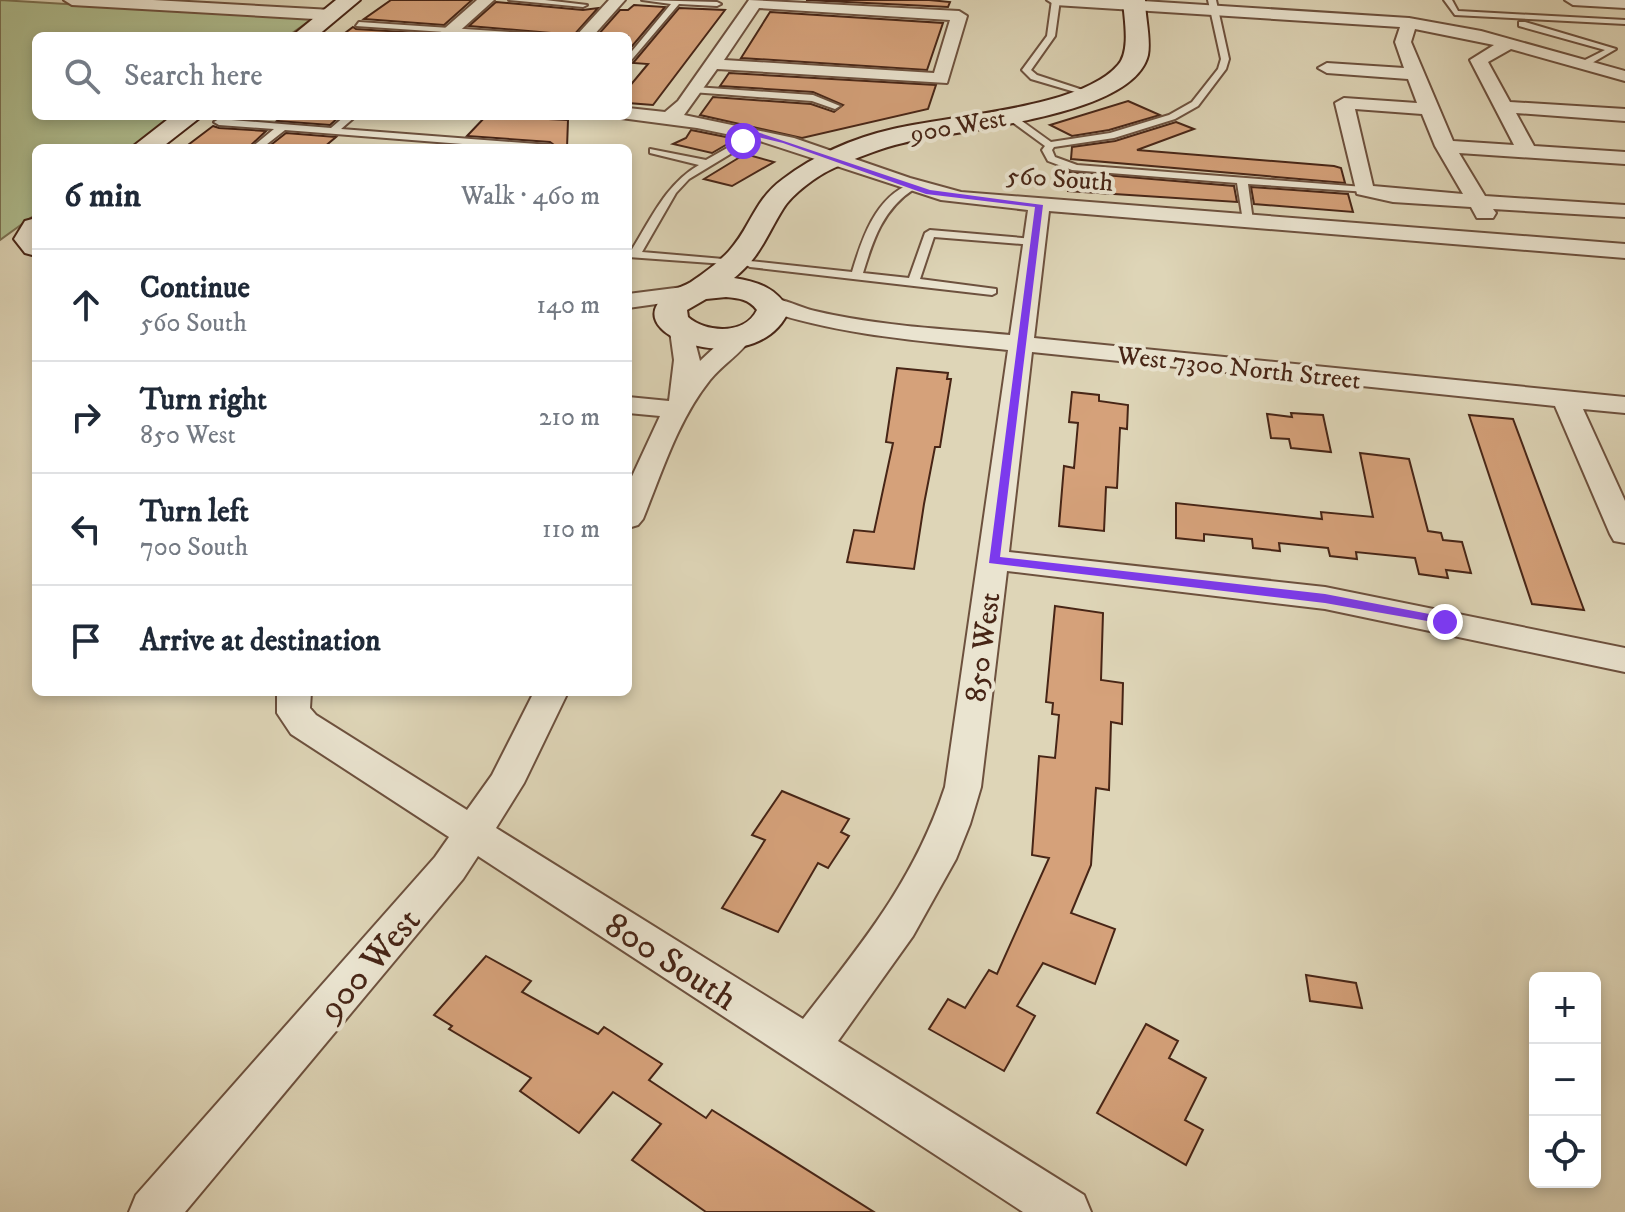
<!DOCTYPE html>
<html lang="en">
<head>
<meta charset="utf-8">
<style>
	body { margin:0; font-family:"IM FELL DW Pica",serif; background:#f6f6f7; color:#1f2937 }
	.controls { position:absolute; right:24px; bottom:24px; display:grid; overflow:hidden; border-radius:12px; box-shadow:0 4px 12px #0003 }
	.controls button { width:72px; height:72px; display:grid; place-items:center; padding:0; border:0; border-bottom:2px solid #e0e1e3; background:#fff; color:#1f2937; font:40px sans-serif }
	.stop { position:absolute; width:24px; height:24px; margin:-18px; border:6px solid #7c3aed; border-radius:50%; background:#fff }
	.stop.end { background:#7c3aed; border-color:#fff; box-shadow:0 2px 8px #0008 }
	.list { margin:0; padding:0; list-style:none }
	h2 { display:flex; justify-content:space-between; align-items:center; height:104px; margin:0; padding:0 32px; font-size:34px }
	h2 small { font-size:26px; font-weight:400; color:#747a83 }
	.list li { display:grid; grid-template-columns:52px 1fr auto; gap:24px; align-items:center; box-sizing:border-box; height:112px; padding:0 32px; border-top:2px solid #e0e1e3 }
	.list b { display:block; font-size:30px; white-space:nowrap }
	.list p { margin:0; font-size:26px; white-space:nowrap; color:#747a83 }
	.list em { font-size:26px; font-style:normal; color:#747a83 }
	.icon { flex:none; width:44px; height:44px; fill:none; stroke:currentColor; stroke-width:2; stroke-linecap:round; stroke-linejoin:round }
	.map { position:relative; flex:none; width:1625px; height:1212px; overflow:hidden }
	.search { position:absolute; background:#fff; box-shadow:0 4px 12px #0003; left:32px; top:32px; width:600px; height:88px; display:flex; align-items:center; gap:20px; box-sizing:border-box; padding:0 28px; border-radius:12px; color:#747a83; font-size:30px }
	.panel { position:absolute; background:#fff; box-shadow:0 4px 12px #0003; left:32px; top:144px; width:600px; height:552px; border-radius:12px }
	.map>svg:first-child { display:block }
	.green { fill:#afbe90; stroke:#7b7253; stroke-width:2 }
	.building { fill:#d5a17a; stroke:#472516; stroke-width:2 }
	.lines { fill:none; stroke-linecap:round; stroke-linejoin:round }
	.lane-casing { stroke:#6d513e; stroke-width:4 }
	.street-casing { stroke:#6d513e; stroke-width:4 }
	.secondary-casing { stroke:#472516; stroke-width:4 }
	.lane { fill:#eae4d0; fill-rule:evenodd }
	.street { fill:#eae4d0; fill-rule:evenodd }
	.secondary { fill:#eae4d0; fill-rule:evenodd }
	.route { fill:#7c3aed }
	.labels { text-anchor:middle; stroke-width:8; stroke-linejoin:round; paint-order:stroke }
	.far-street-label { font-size:26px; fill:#472516; stroke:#eae4d0 }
	.street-label { font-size:30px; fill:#472516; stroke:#eae4d0 }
	.near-street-label { font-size:36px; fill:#472516; stroke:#eae4d0 }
</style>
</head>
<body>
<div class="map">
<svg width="1625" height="1212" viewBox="0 0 1625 1212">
	<rect width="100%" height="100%" fill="#ded5b7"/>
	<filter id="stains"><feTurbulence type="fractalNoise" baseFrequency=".0025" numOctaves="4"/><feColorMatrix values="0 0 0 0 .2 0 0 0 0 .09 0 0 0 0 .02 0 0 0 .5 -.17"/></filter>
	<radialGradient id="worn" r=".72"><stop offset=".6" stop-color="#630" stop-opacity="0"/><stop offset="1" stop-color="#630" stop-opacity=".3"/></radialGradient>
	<path class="green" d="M0,0L312,19L288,36H36V116H175L130,148H36V214L0,240Z"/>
	<g class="building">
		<path d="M391,0H472L444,25L364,19Z"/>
		<path d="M806,0H929L950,2L948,7Z"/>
		<path d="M496,2L583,10L598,8L574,35L469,26Z"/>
		<path d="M634,5L665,7L628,51V36H597L620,10H628Z"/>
		<path d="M679,8L725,10L653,105L628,103V88L648,64L633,63Z"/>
		<path d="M770,12L943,23L927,70L741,58Z"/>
		<path d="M353,27L356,29L420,33L417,36H341Z"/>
		<path d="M729,73L936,85L928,109L802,138L700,115L713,97L811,104L834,112L843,105L813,92L720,86Z"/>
		<path d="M1128,101L1160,115L1109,130L1072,136L1050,125Z"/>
		<path d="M283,116H340L330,125L277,121Z"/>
		<path d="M486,116L568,120L567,148H558L550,142L467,136Z"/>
		<path d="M1176,122L1194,129L1137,150L1334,166L1341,168L1345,183L1071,159L1072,147L1115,141Z"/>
		<path d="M213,126L219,128L266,131L248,148H184Z"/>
		<path d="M691,130L736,139L712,153L673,144L686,138Z"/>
		<path d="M286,133L336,137L323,148H267Z"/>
		<path d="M745,154L774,162L732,186L704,179Z"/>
		<path d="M1069,172L1234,186L1237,202L1068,191Z"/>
		<path d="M1251,187L1348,194L1353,212L1254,204Z"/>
		<path d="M897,368L948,373L947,379H951L940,447H935L924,504L914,569L847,562L854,530L874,532L893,443L886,442Z"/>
		<path d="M1072,392L1099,395V401L1128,405L1127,429L1120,428L1117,488L1106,487L1104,531L1059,526L1064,466L1074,468L1078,423L1069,422Z"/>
		<path d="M1291,413L1323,415L1331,452L1291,448L1289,439L1271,438L1267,414L1292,417Z"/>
		<path d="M1469,415L1513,419L1584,610L1532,604Z"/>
		<path d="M1360,453L1409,459L1428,531L1441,533L1443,540L1462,542L1471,573L1446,570L1448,578L1419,574L1415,558L1356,552L1357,559L1330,556L1328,548L1279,543L1280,551L1253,548L1252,539L1204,534V541L1176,538V503L1322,519L1321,512L1373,517Z"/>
		<path d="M1055,606L1103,613L1101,680L1123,683L1122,724L1111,722L1109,790L1096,788L1091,865L1071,913L1115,929L1095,984L1043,963L1017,1006L1035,1016L1004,1071L929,1029L948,999L965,1008L989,970L997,974L1049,858L1032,855L1039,756L1055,758L1059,715L1052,714L1053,703L1046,702Z"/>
		<path d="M782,791L849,819L841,832L849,836L828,868L818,863L778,932L722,908L765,840L752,835Z"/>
		<path d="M486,956L531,981L522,992L598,1034L604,1027L662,1064L649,1080L706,1118L712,1110L874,1212H706L632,1160L661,1124L613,1092L579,1133L520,1091L531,1078L449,1029L452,1026L434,1015Z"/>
		<path d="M1306,975L1356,983L1362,1008L1310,1001Z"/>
		<path d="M1146,1024L1178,1041L1169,1058L1206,1078L1185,1120L1203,1130L1186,1165L1097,1113Z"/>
	</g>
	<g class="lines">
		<defs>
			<g id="lane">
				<path d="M509,0H545L587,5L583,7Z"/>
				<path d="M642,0L717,2L721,4L717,6L679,4L628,64V56L671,4Z"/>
				<path d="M1052,0H1060L1055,36L1031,70L1037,75L1092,93V97L1031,79L1022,70L1047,36Z"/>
				<path d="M1208,0H1216L1229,59L1226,69L1198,106L1175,119L1114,138L1054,147L1052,150L1055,157L1077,165L1364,187L1368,188V192L1248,184L1253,221L1248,224L1243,221L1237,183L1072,170L1048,161L1042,150L1045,146L1004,116L1012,114L1051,142L1110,133L1169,115L1192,102L1218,69L1221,59Z"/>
				<path d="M1444,0H1452L1458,11L1625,20V24L1455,15Z"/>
				<path d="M359,22L540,34L544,36H503L356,26Z"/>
				<path d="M1519,22H1525L1616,49L1585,67H1579V63L1605,50L1519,26Z"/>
				<path d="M695,87L813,95L840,106L835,109L812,101L692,92L691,90Z"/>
				<path d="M345,116H356L341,129L550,145L555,148H513L285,130L262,148H251L274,129L219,125L214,122L219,119L331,128Z"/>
				<path d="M757,131L762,134L760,136L689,179L676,193L642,252L735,260L741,263L739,265L628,257V251H631C651,219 666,184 699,165L650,153V149L706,160Z"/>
				<path d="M910,184L915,187L914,189C883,209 873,240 863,273L909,278L925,233L930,230L1034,239L1040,242L1034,245L934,237L920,279L996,289V293L992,295L750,267L744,264L750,261L852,272C862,239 875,198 910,184Z"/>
			</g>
			<g id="street">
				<path d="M64,0H153L332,10L340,15L332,20L72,5Z"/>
				<path d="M477,0H494L454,36H436Z"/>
				<path d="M609,0H625L593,36H576Z"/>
				<path d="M749,0L959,11L967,16L947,83L717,69L684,115L794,138L910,178L961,192L1625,244V258L1049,211L1034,338L1625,397V413L1583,409L1625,501V543L1614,541L1610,534L1555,406L1032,352L1009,552L1325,587L1625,648V672L1325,609L1007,571L981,787L970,824L956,859L913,936L838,1041L1084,1195L1091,1212H1023L478,856L463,879L185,1212H129L136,1195L435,857L449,837L291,734L277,713V692H311L310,708L316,715L467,810L492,775L534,692H568L524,783L496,828L803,1019C862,943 914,881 945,787L1008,350C924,341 841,336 762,309L758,304L762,299C779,295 797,307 815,311C878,326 945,329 1010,335L1028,210L941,200L760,141L697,128L621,118L628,116V108L665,112L678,101ZM759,8L950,20L934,73L724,60Z"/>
				<path d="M1047,0H1127L1409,18L1481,31L1625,71V81L1511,49L1488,62L1510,102L1625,109V121L1516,113L1534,146L1625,152V164L1459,153L1485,196L1625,205V217L1493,209L1496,213L1493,218H1477L1471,207L1393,202L1357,194L1335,103L1344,98L1417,103L1408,79L1327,73L1318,68L1327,63L1404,68L1395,42L1400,27L1055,5ZM1415,29L1494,45L1470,60L1514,145L1453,141L1411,42ZM1355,109L1422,114L1435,146L1463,194L1373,186Z"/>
				<path d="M1565,0H1625V8L1573,5Z"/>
				<path d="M691,286L699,288L703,293L699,298L628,308V294Z"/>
				<path d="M682,324L691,326L700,361L732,331H750L753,336C742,353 723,364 710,380C678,420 662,472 643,519L638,525L628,528V485L660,416L628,413V397L669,401L674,360L670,331L673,326Z"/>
			</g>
			<g id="secondary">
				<path d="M336,0H360L317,36H292Z"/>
				<path d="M1123,0H1145C1145,16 1151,39 1148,55C1133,118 956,129 903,143C881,148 856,158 834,168C818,175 792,194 783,209C765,238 761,256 734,278C759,282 776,288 789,310C761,378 635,343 657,305C665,291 679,289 691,282C703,274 719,262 729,251C751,227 754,200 783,179C815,155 853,138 893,129C950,115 1080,109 1118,65C1131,51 1124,18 1123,0ZM726,297C738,298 749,299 757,310C745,335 706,333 688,317L687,310L706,299Z"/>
				<path d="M172,116H202L161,148H131Z"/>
				<path d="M36,218V256L25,253L14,239L25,221Z"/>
			</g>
		</defs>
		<use href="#lane" class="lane-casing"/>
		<use href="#street" class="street-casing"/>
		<use href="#secondary" class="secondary-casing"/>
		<use href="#lane" class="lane"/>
		<use href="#street" class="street"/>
		<use href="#secondary" class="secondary"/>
	</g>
	<path class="route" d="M757,132L930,190L1043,205L1000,557L1325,594L1445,617L1450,618V625L1325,603L989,563L1035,207L926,194L783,143L758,137L746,143L739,141Z"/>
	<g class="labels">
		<g class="far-street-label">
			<text transform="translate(958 125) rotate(-10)" y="9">900 West</text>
			<text transform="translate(1060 178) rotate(4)" y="9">560 South</text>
			<text transform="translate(1239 367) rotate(6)" y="9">West 7300 North Street</text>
		</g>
		<g class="street-label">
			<text transform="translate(982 647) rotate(-82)" y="10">850 West</text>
		</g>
		<g class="near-street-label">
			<text transform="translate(672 960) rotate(33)" y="13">800 South</text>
			<text transform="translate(368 963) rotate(-49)" y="13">900 West</text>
		</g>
	</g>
	<rect width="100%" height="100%" filter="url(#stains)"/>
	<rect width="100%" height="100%" fill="url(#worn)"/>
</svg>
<div class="controls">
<button>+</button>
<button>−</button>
<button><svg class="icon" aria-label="locate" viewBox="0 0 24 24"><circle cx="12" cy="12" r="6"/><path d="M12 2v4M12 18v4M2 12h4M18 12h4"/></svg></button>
</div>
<div class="stop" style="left:743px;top:141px"></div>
<div class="stop end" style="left:1445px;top:622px"></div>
<div class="search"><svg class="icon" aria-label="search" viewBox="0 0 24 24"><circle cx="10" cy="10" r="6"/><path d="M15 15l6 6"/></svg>Search here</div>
<section class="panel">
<h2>6 min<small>Walk · 460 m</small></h2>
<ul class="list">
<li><svg class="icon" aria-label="ahead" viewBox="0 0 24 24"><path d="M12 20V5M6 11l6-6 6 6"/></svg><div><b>Continue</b><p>560 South</p></div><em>140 m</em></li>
<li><svg class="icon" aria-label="right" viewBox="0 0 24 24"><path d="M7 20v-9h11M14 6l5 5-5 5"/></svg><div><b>Turn right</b><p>850 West</p></div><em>210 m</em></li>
<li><svg class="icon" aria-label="left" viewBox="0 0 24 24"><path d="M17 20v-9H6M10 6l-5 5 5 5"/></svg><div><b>Turn left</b><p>700 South</p></div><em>110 m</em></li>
<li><svg class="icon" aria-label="arrive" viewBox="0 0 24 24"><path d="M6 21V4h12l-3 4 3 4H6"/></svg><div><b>Arrive at destination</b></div></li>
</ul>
</section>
</div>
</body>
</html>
